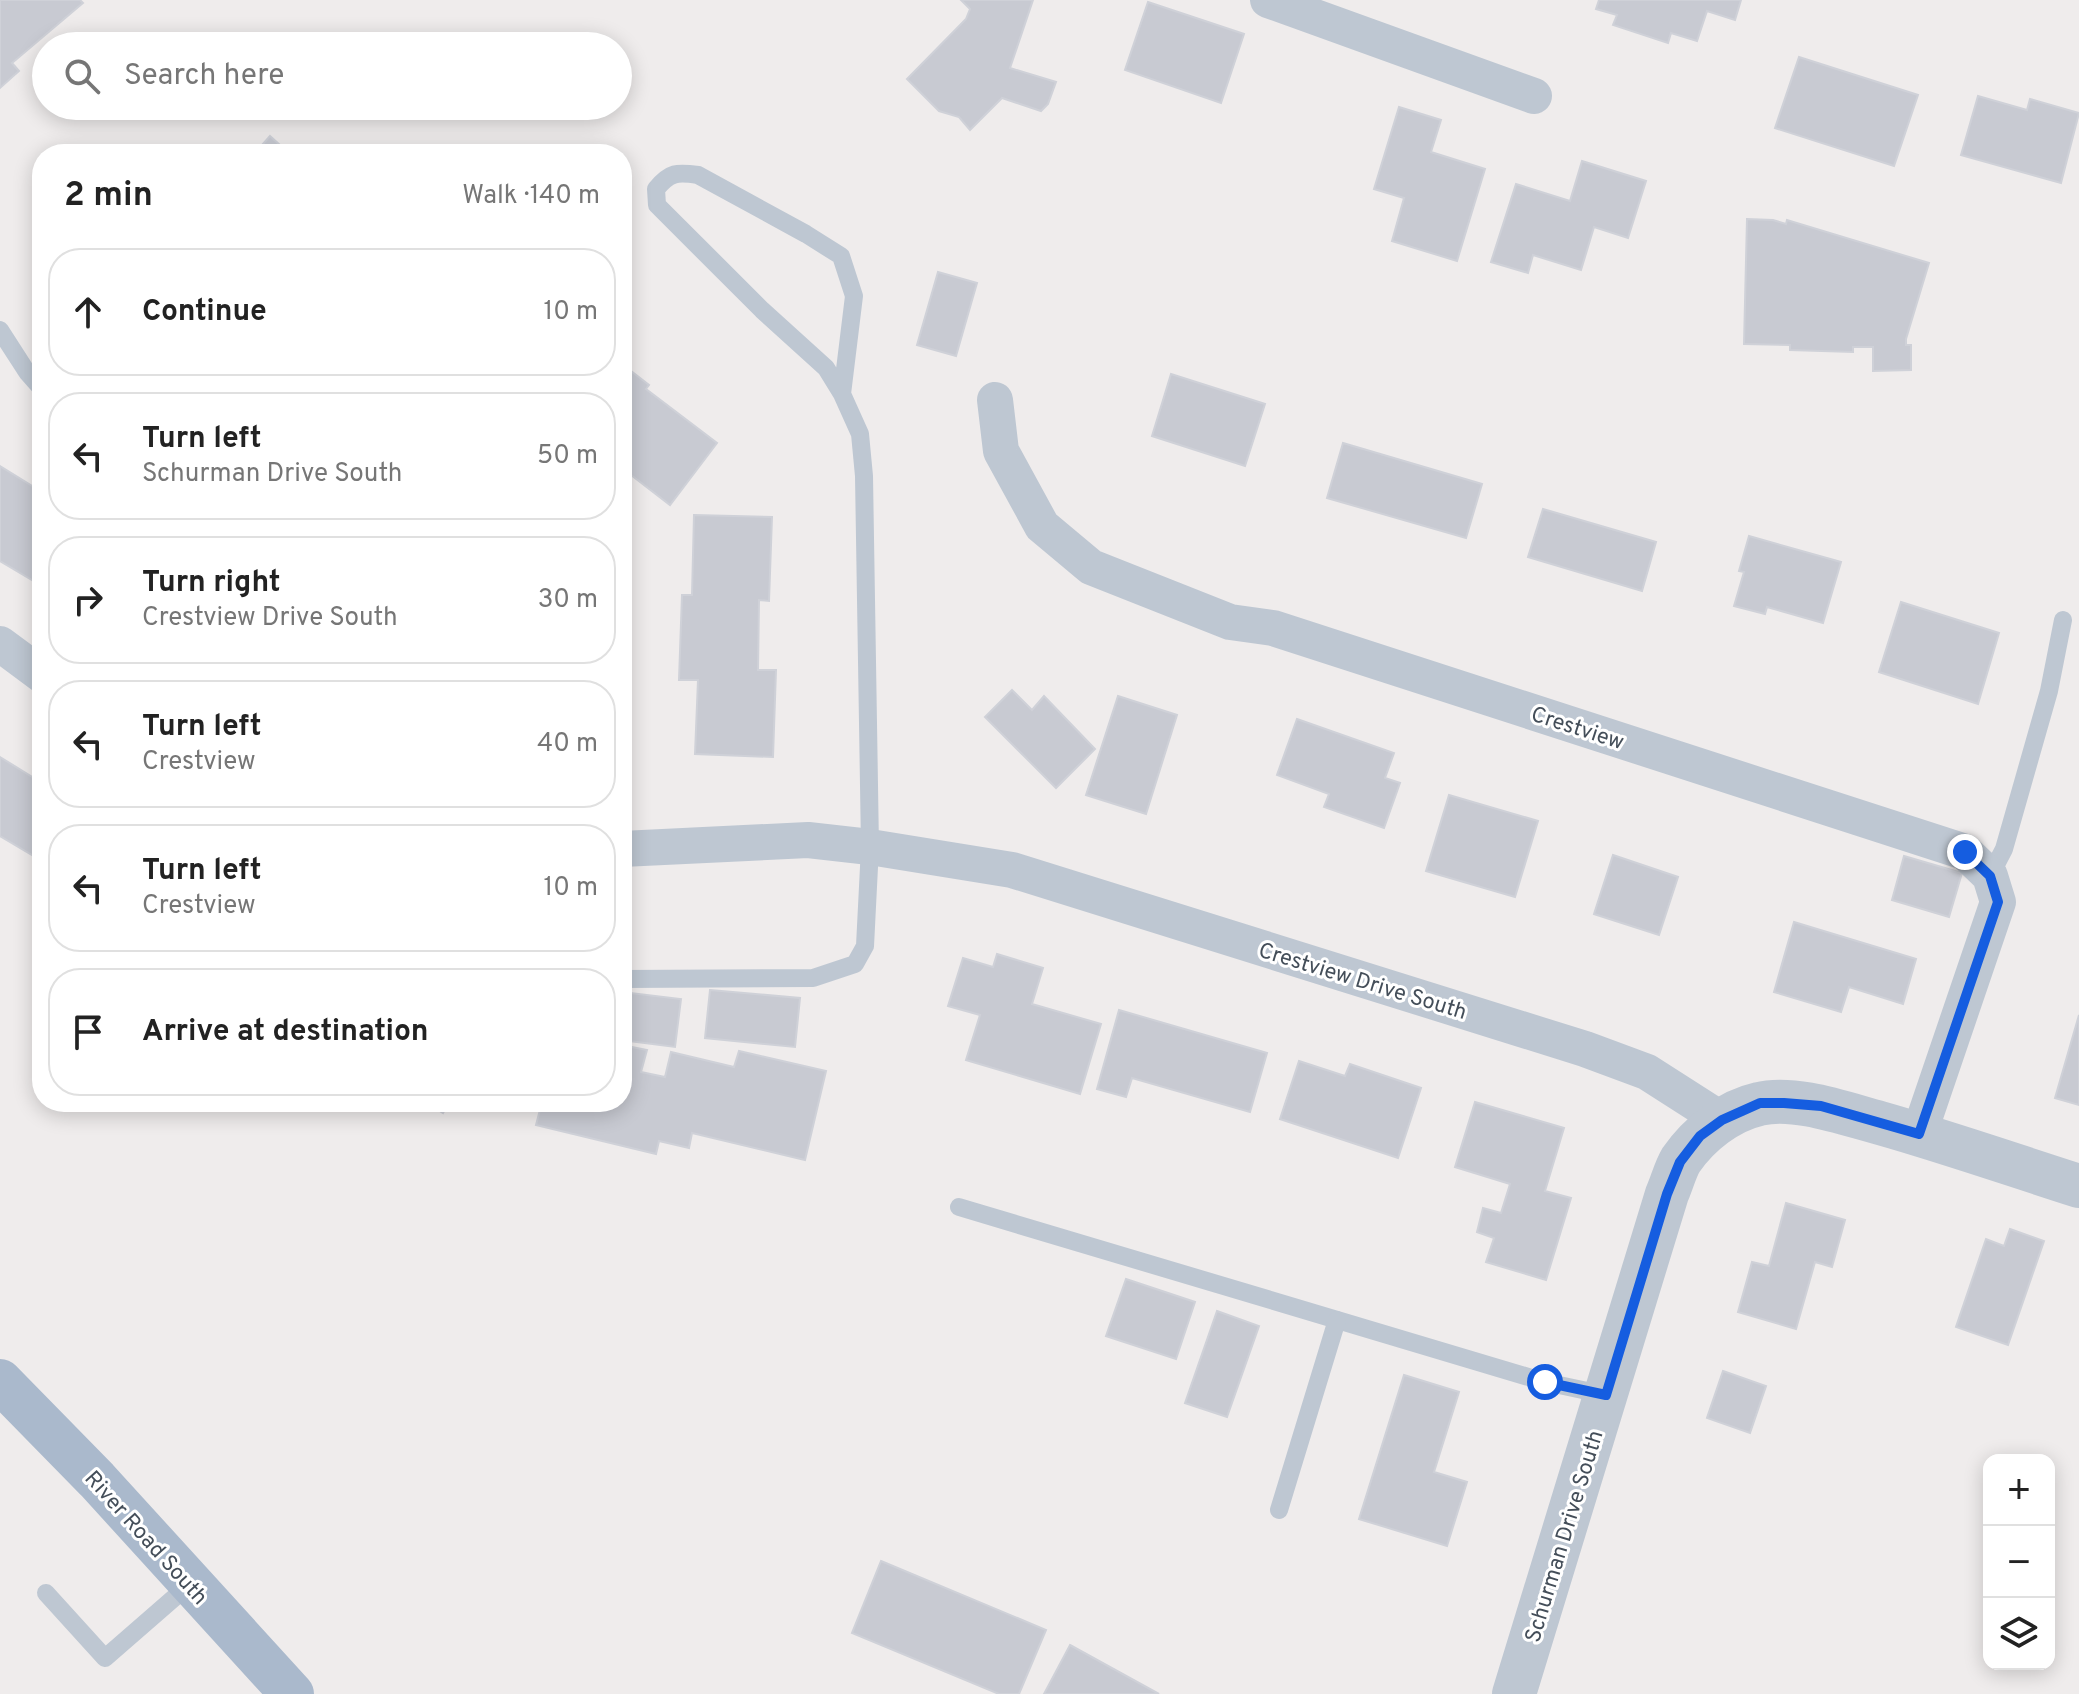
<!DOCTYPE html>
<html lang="en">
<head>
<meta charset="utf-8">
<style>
	body { margin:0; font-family:Overpass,sans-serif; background:#f2f2f2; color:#222 }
	.controls { position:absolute; right:24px; bottom:24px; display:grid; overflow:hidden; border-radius:16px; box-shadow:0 4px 20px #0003 }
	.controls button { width:72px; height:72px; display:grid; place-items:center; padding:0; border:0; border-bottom:2px solid #e0e0e0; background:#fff; color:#222; font:40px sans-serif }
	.stop { position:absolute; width:24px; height:24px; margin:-18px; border:6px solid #155de0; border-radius:50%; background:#fff }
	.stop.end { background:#155de0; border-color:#fff; box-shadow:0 2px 8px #0008 }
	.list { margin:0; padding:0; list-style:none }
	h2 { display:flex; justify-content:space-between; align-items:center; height:104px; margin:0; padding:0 32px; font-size:34px }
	h2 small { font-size:26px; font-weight:400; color:#767676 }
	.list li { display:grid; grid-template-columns:52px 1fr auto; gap:24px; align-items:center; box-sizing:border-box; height:128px; margin:0 16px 16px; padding:0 16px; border:2px solid #e0e0e0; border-radius:32px }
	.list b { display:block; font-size:30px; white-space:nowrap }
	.list p { margin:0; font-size:26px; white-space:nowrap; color:#767676 }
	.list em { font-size:26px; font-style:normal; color:#767676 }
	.icon { flex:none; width:44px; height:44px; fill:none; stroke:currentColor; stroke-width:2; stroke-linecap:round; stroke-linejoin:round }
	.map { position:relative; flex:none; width:2079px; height:1694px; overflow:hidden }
	.search { position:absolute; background:#fff; box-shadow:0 4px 20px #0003; left:32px; top:32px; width:600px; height:88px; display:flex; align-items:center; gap:20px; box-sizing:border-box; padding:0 28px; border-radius:44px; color:#767676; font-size:30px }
	.panel { position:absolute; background:#fff; box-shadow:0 4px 20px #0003; left:32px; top:144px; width:600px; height:968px; border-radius:32px }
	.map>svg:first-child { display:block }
	.building { fill:#c8cad2; stroke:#cfd1d8; stroke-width:2 }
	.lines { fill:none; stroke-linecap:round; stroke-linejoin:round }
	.service { stroke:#bec7d2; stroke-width:18 }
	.minor { stroke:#bec7d2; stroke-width:36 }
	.tertiary { stroke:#bec7d2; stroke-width:44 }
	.primary { stroke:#aab9cc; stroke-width:44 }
	.route { stroke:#155de0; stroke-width:10 }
	.labels { text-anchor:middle; stroke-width:6; stroke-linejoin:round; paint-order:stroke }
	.street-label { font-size:22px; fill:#444e59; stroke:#fff }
</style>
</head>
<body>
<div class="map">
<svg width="2079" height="1694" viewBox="0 0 2079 1694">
	<rect width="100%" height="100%" fill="#efecec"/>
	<g class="building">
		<path d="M0,0H80L83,3L12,63L19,71L0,88Z"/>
		<path d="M961,0H1033L1010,68L1056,82L1048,104L1041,111L1002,98L970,130L959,117L939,111L907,79L966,19L970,9Z"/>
		<path d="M1599,0H1741L1735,20L1707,11L1697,41L1671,33L1668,43L1613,25L1617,15L1596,9Z"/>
		<path d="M1148,2L1244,34L1221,103L1125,70Z"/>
		<path d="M1799,57L1918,95L1894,166L1775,128Z"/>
		<path d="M1978,96L2027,110L2030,99L2079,113L2061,183L1961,155Z"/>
		<path d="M1399,107L1441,120L1431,152L1485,169L1457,261L1392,241L1404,198L1374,189Z"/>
		<path d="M270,136L290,154H254Z"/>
		<path d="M1582,161L1646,181L1628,238L1594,227L1581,270L1533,255L1528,273L1491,262L1516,184L1570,201Z"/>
		<path d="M1747,219L1773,220L1786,224L1787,220L1929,263L1906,339V345H1911V370L1873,371V347H1853V352L1790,350V345L1744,344Z"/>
		<path d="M938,272L977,283L956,356L917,345Z"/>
		<path d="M622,364L649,385L646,389L717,443L670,505L622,468Z"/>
		<path d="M1171,374L1265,404L1245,466L1152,436Z"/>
		<path d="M1343,443L1482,484L1466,538L1327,498Z"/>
		<path d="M0,466L42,492V586L0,561Z"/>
		<path d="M1543,509L1656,542L1642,591L1528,557Z"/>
		<path d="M694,515L772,517L769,601L759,600L758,670H776L773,757L695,754L698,680H679L682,595H692Z"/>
		<path d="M1749,536L1841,562L1823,623L1767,607L1765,614L1734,606L1744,572L1739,571Z"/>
		<path d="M1901,602L1999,633L1978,704L1879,672Z"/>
		<path d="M1012,690L1032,710L1044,696L1095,749L1056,788L985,717Z"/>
		<path d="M1118,696L1177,715L1146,814L1086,795Z"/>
		<path d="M1297,719L1394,753L1385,778L1400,783L1384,828L1324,807L1329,794L1277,775Z"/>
		<path d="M0,757L42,783V861L0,836Z"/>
		<path d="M1449,795L1538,821L1515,897L1426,871Z"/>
		<path d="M1613,855L1678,877L1659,935L1594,914Z"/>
		<path d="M1904,856L1962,873L1949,917L1892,900Z"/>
		<path d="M1794,922L1916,959L1903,1004L1849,987L1841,1012L1774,992Z"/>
		<path d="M997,954L1043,968L1032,1004L1101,1024L1080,1094L966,1060L980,1015L948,1006L963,958L993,967Z"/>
		<path d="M710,990L800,998L795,1047L705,1038Z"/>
		<path d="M622,992L681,999L675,1047L622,1040Z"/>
		<path d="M1119,1010L1267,1053L1250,1112L1132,1078L1126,1097L1097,1089Z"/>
		<path d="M2079,1015V1105L2055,1098Z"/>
		<path d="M622,1045L647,1050L641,1072L665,1077L671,1052L734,1067L739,1051L826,1071L805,1160L692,1133L689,1148L659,1141L656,1154L536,1125L542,1102H622Z"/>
		<path d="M1299,1061L1345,1076L1350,1064L1421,1088L1398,1158L1280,1119Z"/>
		<path d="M426,1102H449L443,1113Z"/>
		<path d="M1475,1102L1564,1128L1545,1191L1571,1198L1546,1280L1486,1262L1494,1238L1477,1232L1483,1208L1501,1213L1510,1184L1455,1167Z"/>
		<path d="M1786,1203L1845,1220L1832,1267L1815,1262L1796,1329L1738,1312L1752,1262L1769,1266Z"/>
		<path d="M2010,1229L2044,1241L2008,1345L1956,1327L1986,1239L2004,1246Z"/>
		<path d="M1126,1279L1195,1302L1176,1359L1106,1336Z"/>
		<path d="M1217,1311L1259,1326L1227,1417L1185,1403Z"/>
		<path d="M1723,1371L1766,1386L1750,1433L1707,1418Z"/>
		<path d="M1404,1375L1459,1392L1434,1472L1467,1482L1447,1546L1359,1519Z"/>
		<path d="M881,1561L1046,1630L1019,1694H999L852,1633Z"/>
		<path d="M1070,1645L1159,1694H1044Z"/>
	</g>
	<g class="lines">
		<g class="service">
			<path d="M0,330L27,372L42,389"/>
			<path d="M1990,876L2004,849L2049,691L2063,620"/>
			<path d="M622,979L813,978L855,964L865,946L870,847L864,476L860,434L842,394L826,368L762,310L657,205L656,189C670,172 677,172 698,175L806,234L841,256L854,296L842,394"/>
			<path d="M959,1207L1545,1382L1606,1395"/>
			<path d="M1279,1510L1337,1320"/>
			<path d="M46,1593L105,1658L190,1584"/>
		</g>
		<g class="minor">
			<path d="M1268,0L1534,96"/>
			<path d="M995,400L1001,451L1042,526L1091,567L1230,622L1273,628L1965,852L1990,876L1998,902L1919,1134"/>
			<path d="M0,644L42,675"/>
			<path d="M622,849L808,840L870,847L1012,870L1585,1049L1647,1072L1722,1120"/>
		</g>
		<path class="tertiary" d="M1514,1694L1667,1194C1672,1183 1675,1170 1681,1160C1699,1134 1728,1111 1759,1104C1794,1095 1846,1114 1880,1123C1947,1142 2013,1165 2079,1186"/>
		<path class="primary" d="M0,1381L97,1480L292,1694"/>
	</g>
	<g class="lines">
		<path class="route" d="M1545,1382L1606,1395L1667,1194L1680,1162L1700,1136L1722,1120L1760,1103H1784L1821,1106L1919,1134L1998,902L1990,876L1965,852"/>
	</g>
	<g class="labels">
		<g class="street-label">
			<text transform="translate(1578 727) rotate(18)" y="8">Crestview</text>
			<text transform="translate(1363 980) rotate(17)" y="8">Crestview Drive South</text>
			<text transform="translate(1563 1536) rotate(-73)" y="8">Schurman Drive South</text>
			<text transform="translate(147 1537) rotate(48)" y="8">River Road South</text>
		</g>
	</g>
</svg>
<div class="controls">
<button>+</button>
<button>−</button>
<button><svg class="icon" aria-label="layers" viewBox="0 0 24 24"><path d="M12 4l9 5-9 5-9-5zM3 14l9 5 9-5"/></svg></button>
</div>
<div class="stop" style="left:1545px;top:1382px"></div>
<div class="stop end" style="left:1965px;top:852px"></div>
<div class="search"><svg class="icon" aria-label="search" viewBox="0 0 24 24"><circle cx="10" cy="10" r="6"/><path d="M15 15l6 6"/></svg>Search here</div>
<section class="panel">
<h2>2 min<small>Walk · 140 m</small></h2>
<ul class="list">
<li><svg class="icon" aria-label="ahead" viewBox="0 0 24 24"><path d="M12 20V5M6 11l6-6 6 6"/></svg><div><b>Continue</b></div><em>10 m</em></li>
<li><svg class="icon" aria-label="left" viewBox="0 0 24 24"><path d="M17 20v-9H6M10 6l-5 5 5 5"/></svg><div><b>Turn left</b><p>Schurman Drive South</p></div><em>50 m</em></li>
<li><svg class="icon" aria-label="right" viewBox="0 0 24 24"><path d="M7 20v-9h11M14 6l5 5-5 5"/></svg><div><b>Turn right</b><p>Crestview Drive South</p></div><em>30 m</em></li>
<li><svg class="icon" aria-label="left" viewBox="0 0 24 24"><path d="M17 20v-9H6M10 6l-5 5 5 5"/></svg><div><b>Turn left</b><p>Crestview</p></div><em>40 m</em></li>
<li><svg class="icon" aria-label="left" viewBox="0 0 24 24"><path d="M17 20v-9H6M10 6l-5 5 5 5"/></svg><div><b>Turn left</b><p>Crestview</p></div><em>10 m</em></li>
<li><svg class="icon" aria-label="arrive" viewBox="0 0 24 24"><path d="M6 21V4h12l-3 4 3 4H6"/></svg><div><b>Arrive at destination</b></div></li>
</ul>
</section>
</div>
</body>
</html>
